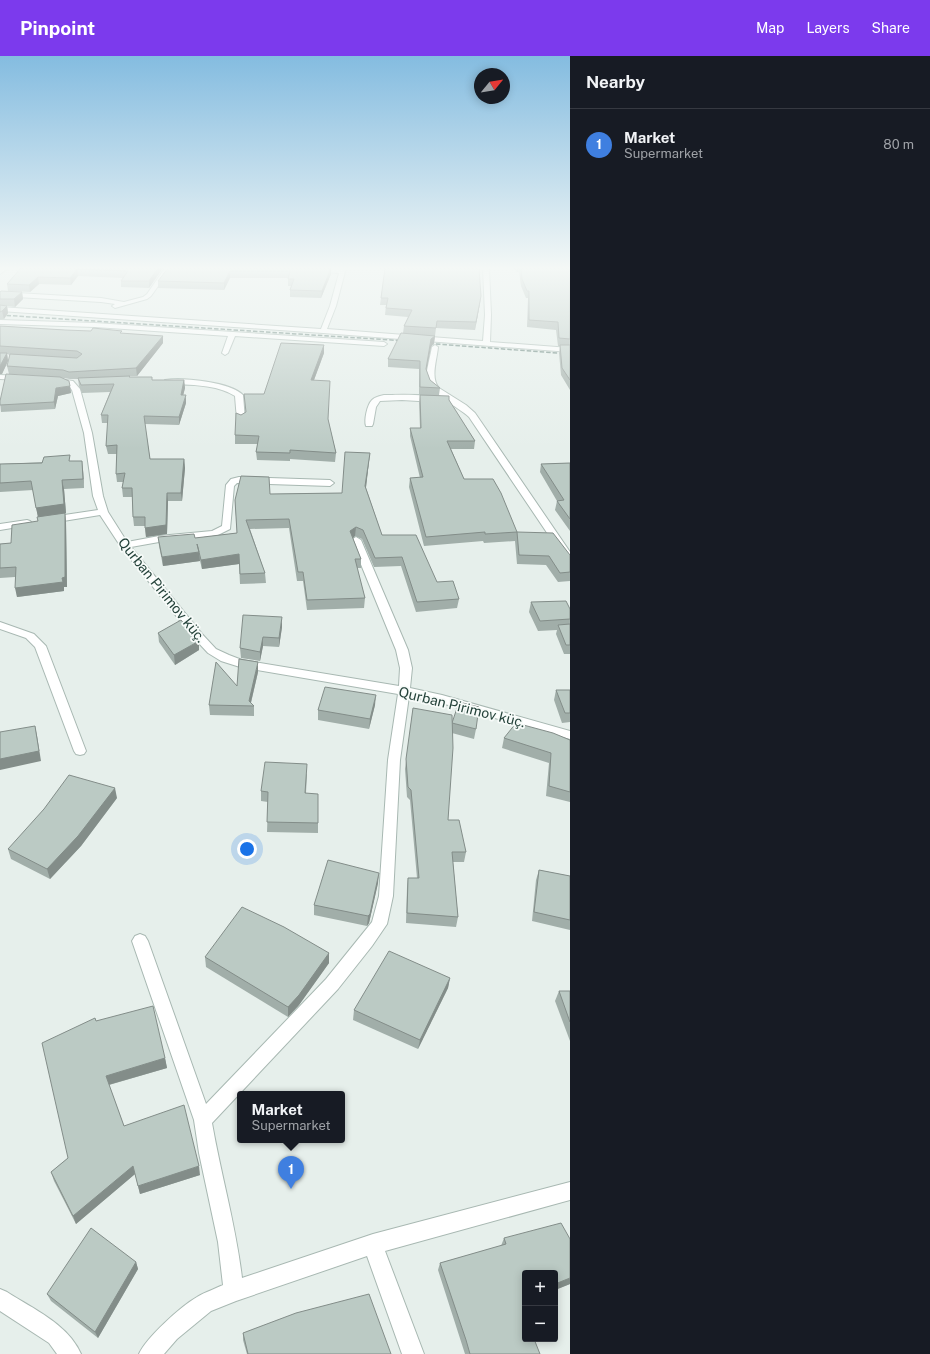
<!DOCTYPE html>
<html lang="en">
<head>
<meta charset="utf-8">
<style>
	body { margin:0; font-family:"Public Sans",sans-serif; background:#20242c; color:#f1f3f6 }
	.controls { position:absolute; right:12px; bottom:12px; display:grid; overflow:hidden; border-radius:4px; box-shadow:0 2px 10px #0003 }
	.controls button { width:36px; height:36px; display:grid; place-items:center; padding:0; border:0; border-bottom:1px solid #363941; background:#171b24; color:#f1f3f6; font:20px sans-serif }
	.compass { position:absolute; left:474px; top:12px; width:36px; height:36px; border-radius:50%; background:#171b24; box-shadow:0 2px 10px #0003; rotate:60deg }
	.you { position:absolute; left:247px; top:793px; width:14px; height:14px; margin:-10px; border:3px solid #fff; border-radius:50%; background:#1a73e8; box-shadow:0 0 0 6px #1a73e833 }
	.badge { display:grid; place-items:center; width:26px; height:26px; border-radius:50%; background:#7c3aed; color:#fff; font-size:13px; font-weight:700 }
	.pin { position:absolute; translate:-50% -33px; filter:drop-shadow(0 1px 2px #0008) }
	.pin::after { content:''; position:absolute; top:21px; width:14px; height:12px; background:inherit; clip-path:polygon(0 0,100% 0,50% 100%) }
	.popup { position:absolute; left:237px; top:1035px; width:108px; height:52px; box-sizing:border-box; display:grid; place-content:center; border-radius:4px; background:#171b24; filter:drop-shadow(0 1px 3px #0005); font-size:13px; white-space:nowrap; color:#9ea1a6 }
	.popup b { font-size:15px; color:#f1f3f6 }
	.popup::after { content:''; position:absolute; left:50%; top:100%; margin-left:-8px; border:8px solid transparent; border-top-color:#171b24 }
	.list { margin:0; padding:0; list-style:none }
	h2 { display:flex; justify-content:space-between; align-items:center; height:52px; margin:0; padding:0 16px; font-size:17px }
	h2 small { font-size:13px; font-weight:400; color:#9ea1a6 }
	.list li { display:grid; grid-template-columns:26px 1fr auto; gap:12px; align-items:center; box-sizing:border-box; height:72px; padding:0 16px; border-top:1px solid #363941 }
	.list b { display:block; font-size:15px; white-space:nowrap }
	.list p { margin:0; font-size:13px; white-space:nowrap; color:#9ea1a6 }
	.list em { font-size:13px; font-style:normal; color:#9ea1a6 }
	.map { position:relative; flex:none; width:570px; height:1298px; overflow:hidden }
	header { display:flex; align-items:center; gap:24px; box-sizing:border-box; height:56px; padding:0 20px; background:#7c3aed; color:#fff }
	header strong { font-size:19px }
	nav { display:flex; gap:22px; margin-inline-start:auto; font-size:14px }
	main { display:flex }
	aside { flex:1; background:#171b24 }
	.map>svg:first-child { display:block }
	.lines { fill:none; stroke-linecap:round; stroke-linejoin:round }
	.street-casing { stroke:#a8b8b2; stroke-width:2 }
	.street { fill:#fff; fill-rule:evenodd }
	.rail { stroke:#5f7d75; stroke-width:1.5; stroke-dasharray:4.5 2; stroke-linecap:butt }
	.wall { fill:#a1aea9 }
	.shaded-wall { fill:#838d89 }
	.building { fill:#bbcac4; stroke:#838d89 }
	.labels { text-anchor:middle; stroke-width:3.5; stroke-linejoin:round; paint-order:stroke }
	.street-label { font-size:14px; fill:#24423a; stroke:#f7fbf9 }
</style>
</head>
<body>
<header>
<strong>Pinpoint</strong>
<nav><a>Map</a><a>Layers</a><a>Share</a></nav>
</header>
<main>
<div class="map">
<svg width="570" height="1298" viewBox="0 0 570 1298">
	<rect width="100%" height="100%" fill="#e6efeb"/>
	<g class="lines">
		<defs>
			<g id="street">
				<path d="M2,212H8L0,218V213Z"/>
				<path d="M165,212H171L151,240L147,243L115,252L112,250L115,248L101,246L0,240V236L101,242L124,246L143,241L147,238Z"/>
				<path d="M316,212H346L336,250L327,273L483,285L485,259L483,212H489L491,259L490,286L570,292V296L323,277L0,255V251L321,273L330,250L339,217L314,215V213Z"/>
				<path d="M0,264L95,267L384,286L387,288L384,290L235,280L228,297L225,299L222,297L228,280L95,271L0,268Z"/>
				<path d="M435,289L438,291C437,304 430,322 439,332L466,349L475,357L570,496V506L566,505L469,361C459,351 426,336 426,322C427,312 430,301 432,291Z"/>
				<path d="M0,319L21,320L25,322L21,324L0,323Z"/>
				<path d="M50,322L73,325L80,333L92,377L103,440L108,456L127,486L159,480L212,475L222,470L226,429L231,423L239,421L330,424L334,427L330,430L237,427L234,430L230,473L214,481L159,486L131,491L202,578L216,593L229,599L242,604L399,630L400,612L396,594L351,484L356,481L361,484L408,594L412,612L410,632L442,639L570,675V683L441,647L409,640L400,704L393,840L387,868L372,890L338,933L212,1067C221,1119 236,1170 242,1222L373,1178L570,1126V1144L385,1195L424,1298H402L367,1200L236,1245L211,1255L177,1283L164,1298H139C146,1282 181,1250 197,1241C205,1236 215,1233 223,1229L218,1186L199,1097L194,1064L132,885L135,880L140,878L145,880L148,885L206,1048L326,923L372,866L379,840L388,704L398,638L240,611L221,605L208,597L194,582L121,491L100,459L51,467L48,466L46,464L51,461L98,454L93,440L84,377L72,334L68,329L50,326Z"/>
				<path d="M165,324C182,321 231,326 243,339L245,364L241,366L237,364L235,340C216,328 190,329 168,328H165Z"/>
				<path d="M384,339C396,339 431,337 439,344L435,346L402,344L380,345L376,351L373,368L372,370H366C364,364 367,349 372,344C375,341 380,340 384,339Z"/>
				<path d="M27,464L30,465L32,467L30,469L0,474V468Z"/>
				<path d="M0,566L34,578L46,590L86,695L84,698L80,699L76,698L74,695L35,591L26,582L0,573Z"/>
				<path d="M0,1233L7,1236C33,1253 68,1268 81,1298H57L49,1287L0,1255Z"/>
			</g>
		</defs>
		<use href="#street" class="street-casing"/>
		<use href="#street" class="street"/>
		<g class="rail">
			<path d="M0,259L407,285"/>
			<path d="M423,287L570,298"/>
		</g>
	</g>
	<g class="wall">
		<path d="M21,212H163L149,232L121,231V225L123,222L78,220L71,229L39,228L30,236L8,235L7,228Z"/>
		<path d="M168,212H331V218L321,242L290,241V234L291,230H288V222H230L224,234L158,232V225Z"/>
		<path d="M347,212H479L480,247L475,274L436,272L435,280L434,287L431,291L426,314L430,324L440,332L439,339L449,344L475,385L474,393H451L464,423L517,476L570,499V525L558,526L546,509L517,508L515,485L484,487L483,485L424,490L409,431L410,422H420L410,380V372H420L419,347L420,339H419V313L388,311V303L403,277L404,270L408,261L385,259L386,249H380L385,213Z"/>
		<path d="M514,212H570V334L561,319L559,297L560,290H558L556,274L527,271L528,242H526L521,230L519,216H516Z"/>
		<path d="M0,236H22L23,243L15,251L7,250L8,257L4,263H0Z"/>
		<path d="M0,270L163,280V287L137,320H130V321L152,324H184L185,332L183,339L186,347L179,369L145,368L150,403H184L185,412L182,445H168L167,478L146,481L145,470H134L133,461L132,441H123L122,432L123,426H117L116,418L117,398H108L106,390L108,367H102L101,359L110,336L82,337L79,330L78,323H70L64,322L9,318L7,310L10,299L7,298L8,305L2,318H0Z"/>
		<path d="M324,289V297L314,324L328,363L336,397L335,406L290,403V405L257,404L256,396L258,388H235V379L241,359L246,357L244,338H264Z"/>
		<path d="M70,330L71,337L58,340L55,353L1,356L0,345Z"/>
		<path d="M370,397L366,432L382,479L437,526L459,543L457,552L416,556L401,510L374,511L362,483L355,480L353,482L361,503V512H357L365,542L364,552L307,554L303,525H297L289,472L250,473L265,517L266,527L240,528L239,508L202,513L200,505L163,510L159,490L158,481L195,482L237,477L235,444L270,438L342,437Z"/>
		<path d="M71,405L83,414L84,432L64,433L66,457H65L66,466L67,531H64V535L17,541L15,521L0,522V488L11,487L38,465V461L33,434L0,436V408Z"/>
		<path d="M570,407V475L555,454L557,445L540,416L541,408Z"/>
		<path d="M531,546L570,553V598H564L556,578L557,574L538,575L529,556Z"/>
		<path d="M282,571L279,591L263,590L260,605L241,602L240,592Z"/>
		<path d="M158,577L199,594L175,609L159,586Z"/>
		<path d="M258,616L251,647L254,650V660L210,659L209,649Z"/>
		<path d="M556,634H570V666L562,667L554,644Z"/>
		<path d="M375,649L369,673L318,664V654Z"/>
		<path d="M413,652L452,667L476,673L474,683L452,677L448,764L466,796L464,806H453L458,861L456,871L406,867L407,831L408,822H417L410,744L407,741L405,713Z"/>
		<path d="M504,682L570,684V746L546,740L549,707L502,692Z"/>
		<path d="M307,718L306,737L318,767V777L267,776L268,746L261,745V735Z"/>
		<path d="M117,742L81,790L50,823L11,803L8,793Z"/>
		<path d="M539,814L570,820V874L532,865L536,824Z"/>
		<path d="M378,827L369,867L367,870L314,859V849Z"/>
		<path d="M205,901L329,907L299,949L288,961L206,911Z"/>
		<path d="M450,922L448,932L418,993L353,964L354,954Z"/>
		<path d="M559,935H570V985L555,945Z"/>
		<path d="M96,965L165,1002L167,1012L109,1029L124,1070L200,1119L140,1138L135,1118L76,1168L54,1125L51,1116L68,1102Z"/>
		<path d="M504,1182L570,1183V1228L555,1234L525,1217V1283L540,1298H465L438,1214L440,1207L501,1190Z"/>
		<path d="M136,1206L138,1213L98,1282L51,1245L47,1238Z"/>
		<path d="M243,1277L391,1298H247L243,1284Z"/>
	</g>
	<g class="shaded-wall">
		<path d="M158,212H163L149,232V225Z"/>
		<path d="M331,212V218L321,242L322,235Z"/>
		<path d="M77,213L78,220L71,229L70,222Z"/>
		<path d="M230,215V222L224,234V227Z"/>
		<path d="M38,221L39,228L30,236L29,229Z"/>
		<path d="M22,236L23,243L15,251L14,243Z"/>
		<path d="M481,240L480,247L475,274L476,266Z"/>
		<path d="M7,250L8,257L4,263L2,255Z"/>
		<path d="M163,280V287L137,320L136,312Z"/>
		<path d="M435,280L434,287L431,291L425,321L431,283Z"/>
		<path d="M324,289V297L311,332V324Z"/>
		<path d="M7,297L8,305L2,318H0V310Z"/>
		<path d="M184,324L185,332L181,348V339Z"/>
		<path d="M70,330L71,337L58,340L55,353L54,346L56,332Z"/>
		<path d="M186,339V347L179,369V361Z"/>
		<path d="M370,397L369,405L365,439V430Z"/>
		<path d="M184,403L185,412L182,445L181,437Z"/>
		<path d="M82,405L83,414L84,432L83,423Z"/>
		<path d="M62,424L64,433L66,457H65L66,466L67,531H64V535L17,541L15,532L63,526L38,461L36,452Z"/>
		<path d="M167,437L168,445L167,478L146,481L145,472Z"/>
		<path d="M356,471L355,480L350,485V475Z"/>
		<path d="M199,496L200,505L163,510L162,501Z"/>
		<path d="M239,498V508L202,513L201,504Z"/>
		<path d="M282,561V571L279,591V582Z"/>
		<path d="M263,581V590L260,605V596Z"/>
		<path d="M199,585V594L175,609L174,599Z"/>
		<path d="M258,606V616L250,650L249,645Z"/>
		<path d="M376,639L375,649L369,673L370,663Z"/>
		<path d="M35,670L37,680L41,705L0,714V703Z"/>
		<path d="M115,732L117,742L81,790L50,823L47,813Z"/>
		<path d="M379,817L378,827L369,867L367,870L368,860Z"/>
		<path d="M329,897V907L299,949L288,961V951Z"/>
		<path d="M450,922L448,932L418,993L420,984Z"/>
		<path d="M165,1002L167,1012L108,1029L106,1020Z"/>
		<path d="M133,1110L135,1118L76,1168L73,1160Z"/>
		<path d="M199,1110L200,1119L140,1138L138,1130Z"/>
		<path d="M136,1206L138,1213L98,1282L95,1276Z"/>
		<path d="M570,1222V1228L555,1234V1228Z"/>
	</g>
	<g class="building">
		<path d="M21,212H158L149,225H121L128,215L77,213L70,222L38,221L29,229L7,228Z"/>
		<path d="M168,212H331L322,235L290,234L294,223H288L290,215H230L224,227L158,225Z"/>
		<path d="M385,212H479L481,240L476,266L437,265L436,272L404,270L412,254L386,252L388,242H381Z"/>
		<path d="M521,212H570V283L559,282L558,266L529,264V235H527L522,223Z"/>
		<path d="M1,235L22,236L14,243H0V236Z"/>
		<path d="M0,249L7,250L2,255L0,256Z"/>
		<path d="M0,270L65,274L91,275L93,272L122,275L120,277L163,280L136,312L69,316L63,314L7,310L10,298L77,302L82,298L77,295L0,290Z"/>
		<path d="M401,277L435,280L431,283L426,313L430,324L440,332L420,331V305L388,303Z"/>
		<path d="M281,287L324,289L311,324L330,325L328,363L336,397L290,394V397L256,396L259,380L235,379L236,357L241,359L246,356L244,338H264Z"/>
		<path d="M560,289H570V324L562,312Z"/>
		<path d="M0,297H7L0,310Z"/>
		<path d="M6,318L60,321L69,325L70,330L56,332L54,346L0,349V345Z"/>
		<path d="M130,320L129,321H152V324H184L181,339H186L179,361L144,360L150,403H184L181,437H167L166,469L145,472V461H133L132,432H122L125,417L116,418L117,389L106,390L108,359H101L114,328L81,329L78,322Z"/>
		<path d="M420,339L449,340V344L475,385H447L464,423H493L501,437L517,476L485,478V476L426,481L410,422L423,421L410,372H421Z"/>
		<path d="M345,396L370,397L365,430L382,479H416L437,526L453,525L459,543L417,546L402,501L375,502L363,474L356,471L350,475L361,503H355L365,542L307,544L303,516H298L289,463L246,464L265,517L240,518L239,498L201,504L197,488L199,496L162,501L158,481L194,478L195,482L237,477L235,444L241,420L269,421L270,438L342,437Z"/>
		<path d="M70,399L69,405H82L83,423L62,424L64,448L36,452L31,425L0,427V408L42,407L44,401Z"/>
		<path d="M570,407V463L557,445L564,444L541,408Z"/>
		<path d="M65,457V521L62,522L63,526L15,532L16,511L0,512V488L11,487L12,469L38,465L37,461Z"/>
		<path d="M517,476L553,477L570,499V516L560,517L549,500L519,499Z"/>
		<path d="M566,545L570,553V563L540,565L531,546Z"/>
		<path d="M243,559L282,561L279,582L263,581L260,596L240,592Z"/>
		<path d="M181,564L199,585L174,599L158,577Z"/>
		<path d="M570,568V589H566L558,569Z"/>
		<path d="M239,603L258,606L249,645L254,650L209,649L216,606L237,630Z"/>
		<path d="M325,631L376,639L370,663L318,654Z"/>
		<path d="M556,634H570V657H565Z"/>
		<path d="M459,646L479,651L476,673L452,667Z"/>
		<path d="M413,652L452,659L453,692L448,764H459L466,796H452L458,861L407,857L408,822H419L411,734L408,731L406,703Z"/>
		<path d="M516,667L553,677L570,684V736L549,730L551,697L504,682Z"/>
		<path d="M35,670L39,695L0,703V676Z"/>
		<path d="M265,706L307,708L305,737L318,738V767L267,766L268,736L261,735Z"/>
		<path d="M69,719L115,732L78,780L47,813L8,793L44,753Z"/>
		<path d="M328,804L379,817L370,858L368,860L314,849Z"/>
		<path d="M539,814L570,820V864L534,856Z"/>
		<path d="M242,851L284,871L329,897L299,939L288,951L205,901Z"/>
		<path d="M389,895L450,922L420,984L354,954Z"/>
		<path d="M559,935H570V966Z"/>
		<path d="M153,950L165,1002L106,1020L124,1070L184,1049L199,1110L138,1130L133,1110L73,1160L51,1116L68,1102L42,987L95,962L96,965Z"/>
		<path d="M561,1167L570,1183V1222L555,1228V1217H525V1240L523,1241L525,1245V1283H534L540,1298H470L466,1284L440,1207L506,1188L504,1182Z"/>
		<path d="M91,1172L136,1206L95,1276L47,1238Z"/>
		<path d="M369,1238L391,1298H248L243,1277L296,1257Z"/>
	</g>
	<linearGradient id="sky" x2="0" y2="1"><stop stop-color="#84bce0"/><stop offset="0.54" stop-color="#f4f8f6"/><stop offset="1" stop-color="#f4f8f6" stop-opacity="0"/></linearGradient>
	<rect width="570" height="393" fill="url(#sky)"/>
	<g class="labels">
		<g class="street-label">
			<text transform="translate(162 534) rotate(51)" y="5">Qurban Pirimov küç.</text>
			<text transform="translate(462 651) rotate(14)" y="5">Qurban Pirimov küç.</text>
		</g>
	</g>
</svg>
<div class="controls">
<button>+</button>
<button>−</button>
</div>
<svg class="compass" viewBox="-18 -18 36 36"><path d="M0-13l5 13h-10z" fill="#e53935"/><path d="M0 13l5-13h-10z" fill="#9ea1a6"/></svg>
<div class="you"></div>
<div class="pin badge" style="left:291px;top:1133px;background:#3f7fe0">1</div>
<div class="popup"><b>Market</b>Supermarket</div>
</div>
<aside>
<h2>Nearby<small></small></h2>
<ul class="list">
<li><span class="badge" style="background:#3f7fe0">1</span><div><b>Market</b><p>Supermarket</p></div><em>80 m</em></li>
</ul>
</aside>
</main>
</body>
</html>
